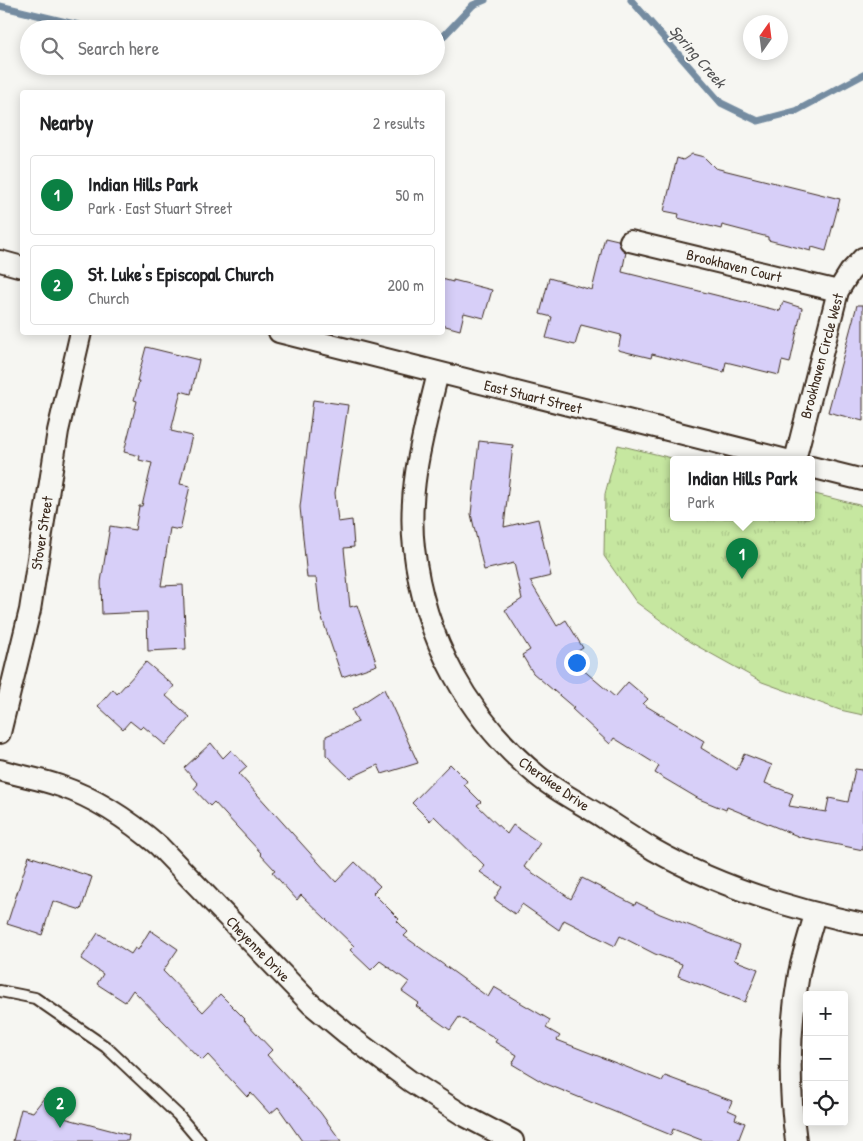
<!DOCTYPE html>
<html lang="en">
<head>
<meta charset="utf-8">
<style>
	body { margin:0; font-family:"Patrick Hand",sans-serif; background:#f6f6f6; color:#202124 }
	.controls { position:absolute; right:15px; bottom:15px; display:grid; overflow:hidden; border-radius:5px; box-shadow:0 2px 12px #0003 }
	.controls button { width:45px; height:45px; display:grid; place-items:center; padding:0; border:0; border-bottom:1px solid #e0e0e0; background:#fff; color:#202124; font:25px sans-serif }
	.compass { position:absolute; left:743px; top:15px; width:45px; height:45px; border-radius:50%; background:#fff; box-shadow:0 2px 12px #0003; rotate:14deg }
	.you { position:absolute; left:576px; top:662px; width:18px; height:18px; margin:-12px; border:4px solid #fff; border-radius:50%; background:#1a73e8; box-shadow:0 0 0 8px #1a73e833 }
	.badge { display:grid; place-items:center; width:32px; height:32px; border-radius:50%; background:#0b8043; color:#fff; font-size:16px; font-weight:700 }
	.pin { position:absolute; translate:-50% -41px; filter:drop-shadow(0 1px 2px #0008) }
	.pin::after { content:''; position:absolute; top:26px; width:18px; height:15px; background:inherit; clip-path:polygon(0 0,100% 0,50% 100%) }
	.popup { position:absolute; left:670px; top:456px; width:145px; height:65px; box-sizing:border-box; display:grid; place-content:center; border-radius:5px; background:#fff; filter:drop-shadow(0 1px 4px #0005); font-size:16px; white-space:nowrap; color:#757577 }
	.popup b { font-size:19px; color:#202124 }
	.popup::after { content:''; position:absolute; left:50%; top:100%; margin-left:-10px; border:10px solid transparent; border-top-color:#fff }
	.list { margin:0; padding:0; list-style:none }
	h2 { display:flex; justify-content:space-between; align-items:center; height:65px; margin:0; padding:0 20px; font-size:21px }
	h2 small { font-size:16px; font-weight:400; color:#757577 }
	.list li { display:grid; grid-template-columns:32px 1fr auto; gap:15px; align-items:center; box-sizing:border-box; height:80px; margin:0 10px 10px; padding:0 10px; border:1px solid #e0e0e0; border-radius:5px }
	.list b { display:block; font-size:19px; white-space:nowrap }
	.list p { margin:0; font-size:16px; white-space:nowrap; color:#757577 }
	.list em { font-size:16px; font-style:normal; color:#757577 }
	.icon { flex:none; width:28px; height:28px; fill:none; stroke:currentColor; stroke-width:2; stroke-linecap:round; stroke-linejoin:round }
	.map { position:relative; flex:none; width:863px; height:1141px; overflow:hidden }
	.search { position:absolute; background:#fff; box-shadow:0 2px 12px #0003; left:20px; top:20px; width:425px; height:55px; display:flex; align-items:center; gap:12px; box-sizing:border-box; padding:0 18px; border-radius:28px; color:#757577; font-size:19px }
	.panel { position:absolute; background:#fff; box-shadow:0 2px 12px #0003; left:20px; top:90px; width:425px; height:245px; border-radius:5px }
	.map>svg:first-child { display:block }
	.park { fill:url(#park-tufts); stroke:#80885f }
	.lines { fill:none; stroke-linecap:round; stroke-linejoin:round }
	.stream { stroke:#748ca1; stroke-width:7 }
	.building { fill:#d7cff8; stroke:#3b2a1e }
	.service-casing { stroke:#3b2a1e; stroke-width:14 }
	.minor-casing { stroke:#3b2a1e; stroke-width:24 }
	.service { stroke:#f6f6f2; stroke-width:10 }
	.minor { stroke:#f6f6f2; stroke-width:20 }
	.labels { text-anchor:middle; stroke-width:4; stroke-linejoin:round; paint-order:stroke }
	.street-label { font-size:15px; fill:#3b2a1e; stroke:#f6f6f2 }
	.water-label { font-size:16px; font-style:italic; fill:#535354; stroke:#f6f6f2 }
</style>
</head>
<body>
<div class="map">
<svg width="863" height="1141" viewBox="0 0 863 1141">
	<defs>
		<pattern id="park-tufts" width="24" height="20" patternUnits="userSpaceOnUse" patternTransform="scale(1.25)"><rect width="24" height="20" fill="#c6e7a0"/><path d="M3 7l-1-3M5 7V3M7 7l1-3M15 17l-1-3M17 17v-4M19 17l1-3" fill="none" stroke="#abc689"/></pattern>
	</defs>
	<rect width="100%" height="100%" fill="#f6f6f2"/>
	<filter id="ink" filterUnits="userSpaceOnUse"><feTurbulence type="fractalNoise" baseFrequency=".02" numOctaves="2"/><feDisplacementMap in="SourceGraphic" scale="10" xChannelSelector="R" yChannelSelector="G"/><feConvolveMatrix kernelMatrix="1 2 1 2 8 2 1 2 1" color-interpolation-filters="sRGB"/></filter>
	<g filter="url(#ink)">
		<path class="park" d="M618,445L680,460H673V518H811V493L863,506V715L840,710L762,682L690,642L636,602L604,556L605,494Z"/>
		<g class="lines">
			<g class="stream">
				<path d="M631,0L721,103L758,121L796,111L863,75"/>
				<path d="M0,6L95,29"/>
				<path d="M436,41H439L473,5L485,0"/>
			</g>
		</g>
		<g class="building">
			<path d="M692,154L704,157L715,168L840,199L826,251L812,247L811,251L768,240V237L722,225L721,229L678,218L679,214L664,211L677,158L683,160Z"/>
			<path d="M605,237L618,240L622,249L626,252L622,272L780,311L783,302L802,308L790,363L782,361L779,375L726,362L724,372L652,354L651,358L618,350L621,335L581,325L575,345L546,338L552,317L540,314L549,278L592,290Z"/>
			<path d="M442,279L453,282V280L492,290L484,318L464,313L460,330L442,325Z"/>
			<path d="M857,305H863V421L828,412Z"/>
			<path d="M146,347L199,360L191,394L181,391L171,431L192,436L180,484L190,486L180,530L170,528L161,586L183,585L186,649L148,651L147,612L102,614L101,582L110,526L135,530L139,506H142L152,463L139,460L140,456L124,452L137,401L134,400L139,381H137Z"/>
			<path d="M313,400L348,405L335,493L338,522L352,520L354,547L344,548L350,607L357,605L377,665L342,677L320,612L316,578H307L300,507Z"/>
			<path d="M479,441L513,445L504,527L538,519L551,576L530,581L557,626L566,620L583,648L568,657L615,697L628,682L648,699L643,704L704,741L701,748L737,770L744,754L772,765L765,783L793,794L789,806L826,812L829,798L848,802L855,769L863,770V850L800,837L727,807L726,810L699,799L655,773L659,766L614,738L610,744L572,709L574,708L533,673L522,655L530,650L505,610L522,599L514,563L484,570L471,514Z"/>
			<path d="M146,662L174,686L166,696L190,717L165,745L143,726L140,729L130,721L123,729L98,706L113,689L117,694Z"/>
			<path d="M384,689L418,763L382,774L378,765L350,778L326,755V736L358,722L352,710Z"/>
			<path d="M211,743L223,758L231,750L247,767L239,774L336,882L355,862L380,886L373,893L399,919L397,921L408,932L404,936L488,997L494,987L550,1020L546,1028L560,1036L557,1040L662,1081L665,1076L732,1101L728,1110L737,1114L735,1119L745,1123L738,1141H704L673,1129L671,1135L544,1083L512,1064L517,1055L495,1042L497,1039L459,1017L450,1030L416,1006L419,1003L402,991L409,982L380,961L371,970L350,950L354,946L301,895L297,900L272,872L275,870L260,854L261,853L214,802L210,806L194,789L198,784L184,768Z"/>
			<path d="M450,764L467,781L464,785L481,802L477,805L507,834L513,825L540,843L524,867L571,899L582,878L635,905L636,902L660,914L740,945L734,960L758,969L745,1002L678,976L682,964L655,954L620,936L615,946L564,920L559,930L522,904L515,914L494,899L502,887L480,872L485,866L434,816L430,821L412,803Z"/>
			<path d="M29,856L92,877L81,910L53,901L42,935L7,924Z"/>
			<path d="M150,930L178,949L163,971L203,1012L220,994L245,1019L244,1020L272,1050L267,1055L320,1112L341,1141H302L278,1107L270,1114L251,1093L247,1097L208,1055L202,1061L133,990L125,1002L97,984L103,974L81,959L98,933L131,954L135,948L138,950Z"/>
			<path d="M44,1098L59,1102L60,1117L129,1135L128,1141H13L21,1109L33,1112Z"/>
		</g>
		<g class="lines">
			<defs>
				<path id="service" d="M0,991L35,998L106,1047L178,1115L200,1141"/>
				<g id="minor">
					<path d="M630,241L838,291"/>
					<path d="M0,261L22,267"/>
					<path d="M279,332L786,460"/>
					<path d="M438,373C424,431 407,488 414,548C424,638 468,719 538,776C559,793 584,805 607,820C622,830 638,840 654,850C719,887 791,909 863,924"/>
					<path d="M795,460L838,291L850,272L863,258"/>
					<path d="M811,467L863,480"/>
					<path d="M0,733L30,610L58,431L81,332"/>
					<path d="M0,770C20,776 41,779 60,786C98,799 129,820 159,846L311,1004L347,1034L410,1081L463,1115L513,1141"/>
					<path d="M796,1141C788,1085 789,1029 799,973C803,953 810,933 815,914"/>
				</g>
			</defs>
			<use href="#service" class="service-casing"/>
			<use href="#minor" class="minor-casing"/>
			<use href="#service" class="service"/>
			<use href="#minor" class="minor"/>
		</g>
	</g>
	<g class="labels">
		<g class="street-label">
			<text transform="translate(734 266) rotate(14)" y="5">Brookhaven Court</text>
			<text transform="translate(822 356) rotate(-75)" y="5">Brookhaven Circle West</text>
			<text transform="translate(533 397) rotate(14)" y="5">East Stuart Street</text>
			<text transform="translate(42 533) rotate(-81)" y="5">Stover Street</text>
			<text transform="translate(554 784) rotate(35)" y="5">Cherokee Drive</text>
			<text transform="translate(258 949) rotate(46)" y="5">Cheyenne Drive</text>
		</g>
		<g class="water-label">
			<text transform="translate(698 56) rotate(49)" y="6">Spring Creek</text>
		</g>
	</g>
</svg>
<div class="controls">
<button>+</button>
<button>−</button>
<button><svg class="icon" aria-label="locate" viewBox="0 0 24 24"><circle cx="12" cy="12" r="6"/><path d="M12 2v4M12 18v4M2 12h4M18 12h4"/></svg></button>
</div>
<svg class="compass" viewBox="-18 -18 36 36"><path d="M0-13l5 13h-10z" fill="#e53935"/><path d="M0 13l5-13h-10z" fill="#757577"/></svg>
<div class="you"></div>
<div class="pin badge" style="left:742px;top:579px">1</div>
<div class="popup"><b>Indian Hills Park</b>Park</div>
<div class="pin badge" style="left:60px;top:1128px">2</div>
<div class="search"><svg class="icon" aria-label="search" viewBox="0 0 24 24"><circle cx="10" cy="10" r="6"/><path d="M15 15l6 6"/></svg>Search here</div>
<section class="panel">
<h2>Nearby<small>2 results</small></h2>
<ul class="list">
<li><span class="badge">1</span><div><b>Indian Hills Park</b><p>Park · East Stuart Street</p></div><em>50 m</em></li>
<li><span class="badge">2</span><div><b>St. Luke's Episcopal Church</b><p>Church</p></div><em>200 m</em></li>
</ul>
</section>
</div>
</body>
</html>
